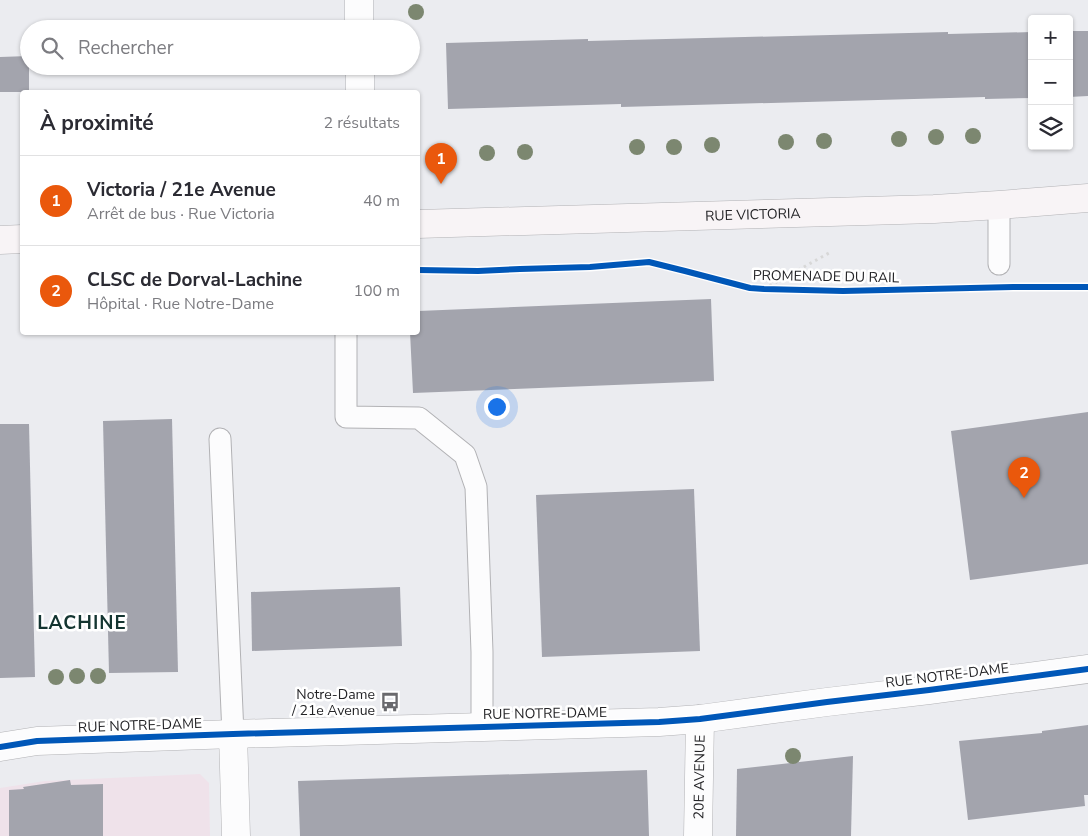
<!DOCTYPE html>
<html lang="fr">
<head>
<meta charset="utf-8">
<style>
	body { margin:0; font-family:"Nunito Sans",sans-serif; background:#f2f2f3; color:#2b2b33 }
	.controls { position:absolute; right:15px; top:15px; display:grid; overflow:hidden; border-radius:5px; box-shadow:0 1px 4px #0004 }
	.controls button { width:45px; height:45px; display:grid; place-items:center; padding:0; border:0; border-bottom:1px solid #e1e1e2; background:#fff; color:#2b2b33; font:25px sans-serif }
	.you { position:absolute; left:496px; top:406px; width:18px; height:18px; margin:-12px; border:4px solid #fff; border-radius:50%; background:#1a73e8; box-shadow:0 0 0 8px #1a73e833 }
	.badge { display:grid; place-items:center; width:32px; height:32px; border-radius:50%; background:#ea580c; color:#fff; font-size:16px; font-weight:700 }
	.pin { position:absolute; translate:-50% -41px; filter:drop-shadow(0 1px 2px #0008) }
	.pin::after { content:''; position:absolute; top:26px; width:18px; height:15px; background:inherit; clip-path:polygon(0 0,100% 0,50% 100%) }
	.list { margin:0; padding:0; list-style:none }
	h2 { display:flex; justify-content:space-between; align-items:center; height:65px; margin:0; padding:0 20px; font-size:21px }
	h2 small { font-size:16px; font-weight:400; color:#7c7c81 }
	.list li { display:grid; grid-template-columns:32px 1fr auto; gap:15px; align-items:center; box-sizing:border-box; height:90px; padding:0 20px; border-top:1px solid #e1e1e2 }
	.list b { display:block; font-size:19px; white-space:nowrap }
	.list p { margin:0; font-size:16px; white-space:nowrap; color:#7c7c81 }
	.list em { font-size:16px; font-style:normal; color:#7c7c81 }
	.icon { flex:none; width:28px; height:28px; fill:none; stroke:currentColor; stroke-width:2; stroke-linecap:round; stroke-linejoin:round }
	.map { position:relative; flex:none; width:1088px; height:836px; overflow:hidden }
	.search { position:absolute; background:#fff; box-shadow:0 1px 4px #0004; left:20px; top:20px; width:400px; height:55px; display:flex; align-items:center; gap:12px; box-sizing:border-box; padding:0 18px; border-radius:28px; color:#7c7c81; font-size:19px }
	.panel { position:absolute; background:#fff; box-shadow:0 1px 4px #0004; left:20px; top:90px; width:400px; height:245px; border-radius:5px }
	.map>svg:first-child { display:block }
	.commercial { fill:#efe2ea }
	.building { fill:#a3a4ad }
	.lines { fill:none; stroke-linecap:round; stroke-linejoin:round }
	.service-casing { stroke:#b2b2b5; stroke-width:23 }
	.minor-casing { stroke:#b2b2b5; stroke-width:29 }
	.tertiary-casing { stroke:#b2b2b5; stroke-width:29 }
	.secondary-casing { stroke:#b2b2b5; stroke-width:29 }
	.path { stroke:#d7d7d7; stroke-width:3; stroke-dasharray:2.5 4; stroke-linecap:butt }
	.service { stroke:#fcfcfd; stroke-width:21 }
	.minor { stroke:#fcfcfd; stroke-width:28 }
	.tertiary { stroke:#fcfcfd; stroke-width:28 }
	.secondary { stroke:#f8f4f6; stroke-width:28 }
	.cycleway-casing { stroke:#fff; stroke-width:9 }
	.cycleway { stroke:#0057b8; stroke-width:6 }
	.tree { fill:#7c8770 }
	.labels { text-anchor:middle; stroke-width:5; stroke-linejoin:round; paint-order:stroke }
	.street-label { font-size:14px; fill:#242427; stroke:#fff }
	.poi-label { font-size:14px; fill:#242427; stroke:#fff; text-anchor:end }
	.district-label { font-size:19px; font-weight:bold; letter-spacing:1px; fill:#143531; stroke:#fff }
</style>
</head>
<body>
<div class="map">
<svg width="1088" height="836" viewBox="0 0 1088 836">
	<rect width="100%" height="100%" fill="#ebecf0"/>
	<path class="commercial" d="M200,774L209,783L210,836H0V788L45,781Z"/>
	<g class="building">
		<path d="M1069,31H1088V96L1069,97Z"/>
		<path d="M948,32V34L1032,32V98L985,99V97L621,107V104L448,109L446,43L588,39V41Z"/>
		<path d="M29,56V92H0V57Z"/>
		<path d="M711,299L714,381L413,393L410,332H418V311Z"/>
		<path d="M1088,412V564L970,580L951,431Z"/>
		<path d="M172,419L178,672L109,673L103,421Z"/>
		<path d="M0,424H29L35,677L0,678Z"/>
		<path d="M694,489L700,651L542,657L536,495Z"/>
		<path d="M400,587L402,646L252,651L251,592Z"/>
		<path d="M1088,725V795H1084L1085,806L968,820L959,741L1042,733V731Z"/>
		<path d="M853,756L851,836H736L737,769Z"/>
		<path d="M647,770L649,836H300L298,781Z"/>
		<path d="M70,780L71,785L103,784V836H9V790L24,789L23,787Z"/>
	</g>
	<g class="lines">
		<defs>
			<g id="service">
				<path d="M999,205V264"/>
				<path d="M346,332V417L419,418L465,455L476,487L482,652V727"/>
				<path d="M220,439L233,734"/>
			</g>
			<g id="minor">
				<path d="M359,0V29"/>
				<path d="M360,66V92"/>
				<path d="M233,734L236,836"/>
				<path id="s1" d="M698,836L700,719"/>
			</g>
			<path id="tertiary" d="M0,747L37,741L233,734L659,722L700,719L827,702L929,690L1088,669"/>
			<g id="secondary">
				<path id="s2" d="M418,224L934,209L999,205L1088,198"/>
				<path d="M0,240L22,239"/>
			</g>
		</defs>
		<use href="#service" class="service-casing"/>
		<use href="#minor" class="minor-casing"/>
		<use href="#tertiary" class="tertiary-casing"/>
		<use href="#secondary" class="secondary-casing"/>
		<path class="path" d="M764,289L829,253"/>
		<use href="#service" class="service"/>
		<use href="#minor" class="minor"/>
		<use href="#tertiary" class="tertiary"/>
		<use href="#secondary" class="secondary"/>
		<defs>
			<g id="cycleway">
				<path d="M418,270L478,271L520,269L590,267L649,262L685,271L750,288L764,289L843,291L1013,287H1088"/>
				<path d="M0,747L37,741L233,734L659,722L700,719L827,702L929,690L1088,669"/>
			</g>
		</defs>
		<use href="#cycleway" class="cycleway-casing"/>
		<use href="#cycleway" class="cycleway"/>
	</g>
	<g class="tree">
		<circle cx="416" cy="12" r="8"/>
		<circle cx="973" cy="136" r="8"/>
		<circle cx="936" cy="137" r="8"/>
		<circle cx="899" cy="139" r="8"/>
		<circle cx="824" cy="141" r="8"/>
		<circle cx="786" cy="142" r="8"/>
		<circle cx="712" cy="145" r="8"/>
		<circle cx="637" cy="147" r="8"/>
		<circle cx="674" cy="147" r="8"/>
		<circle cx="525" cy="152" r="8"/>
		<circle cx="487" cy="153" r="8"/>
		<circle cx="77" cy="676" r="8"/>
		<circle cx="98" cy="676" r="8"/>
		<circle cx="56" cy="677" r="8"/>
		<circle cx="793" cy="756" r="8"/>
	</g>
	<defs>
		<symbol id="bus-bare" viewBox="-9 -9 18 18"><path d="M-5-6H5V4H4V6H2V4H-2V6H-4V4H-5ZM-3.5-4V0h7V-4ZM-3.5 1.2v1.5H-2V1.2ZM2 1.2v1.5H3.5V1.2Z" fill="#6a6a6d" stroke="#fff" stroke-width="2.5" paint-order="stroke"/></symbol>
	</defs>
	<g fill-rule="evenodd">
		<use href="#bus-bare" x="376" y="688" width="28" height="28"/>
	</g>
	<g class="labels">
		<g class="street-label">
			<text dy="5" stroke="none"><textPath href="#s2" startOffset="335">RUE VICTORIA</textPath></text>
			<text transform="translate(826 276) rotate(1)" y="5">PROMENADE DU RAIL</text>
			<text transform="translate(947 675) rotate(-7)" y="5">RUE NOTRE-DAME</text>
			<text transform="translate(545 713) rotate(-1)" y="5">RUE NOTRE-DAME</text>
			<text transform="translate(140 725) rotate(-2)" y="5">RUE NOTRE-DAME</text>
			<text dy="5" stroke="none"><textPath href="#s1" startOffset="59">20E AVENUE</textPath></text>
		</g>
		<g class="poi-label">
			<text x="375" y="699">Notre-Dame<tspan x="375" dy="16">/ 21e Avenue</tspan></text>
		</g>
		<g class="district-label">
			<text x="82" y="629">LACHINE</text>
		</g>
	</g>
</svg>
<div class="controls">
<button>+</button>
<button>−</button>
<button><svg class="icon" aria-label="layers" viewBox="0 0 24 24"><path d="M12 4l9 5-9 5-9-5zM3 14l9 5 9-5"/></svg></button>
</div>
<div class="you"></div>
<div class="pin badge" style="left:441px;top:184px">1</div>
<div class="pin badge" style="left:1024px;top:498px">2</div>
<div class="search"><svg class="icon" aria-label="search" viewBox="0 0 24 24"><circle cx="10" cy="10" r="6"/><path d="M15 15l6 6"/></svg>Rechercher</div>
<section class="panel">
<h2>À proximité<small>2 résultats</small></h2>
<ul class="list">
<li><span class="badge">1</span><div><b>Victoria / 21e Avenue</b><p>Arrêt de bus · Rue Victoria</p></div><em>40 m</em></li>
<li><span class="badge">2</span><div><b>CLSC de Dorval-Lachine</b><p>Hôpital · Rue Notre-Dame</p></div><em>100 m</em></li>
</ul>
</section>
</div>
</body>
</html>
